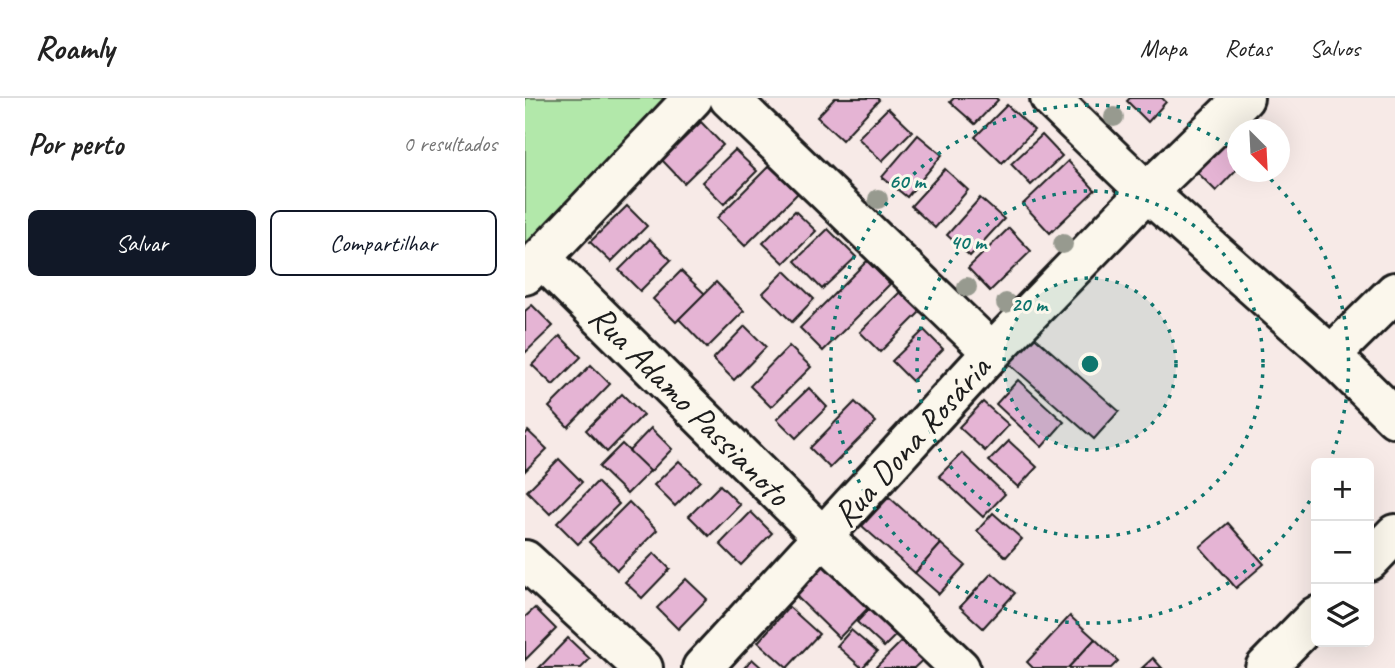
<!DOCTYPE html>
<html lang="pt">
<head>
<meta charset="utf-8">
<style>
	body { margin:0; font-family:Caveat,sans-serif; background:#f6f6f6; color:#222 }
	.controls { position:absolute; right:21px; bottom:21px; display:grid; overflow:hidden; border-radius:10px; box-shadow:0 7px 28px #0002 }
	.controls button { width:63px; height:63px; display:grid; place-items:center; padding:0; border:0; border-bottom:2px solid #e0e0e0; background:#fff; color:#222; font:35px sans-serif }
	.compass { position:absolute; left:702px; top:21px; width:63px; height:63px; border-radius:50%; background:#fff; box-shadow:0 7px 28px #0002; rotate:156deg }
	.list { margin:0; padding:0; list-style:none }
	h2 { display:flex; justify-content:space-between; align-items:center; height:91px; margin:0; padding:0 28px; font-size:30px }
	h2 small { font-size:23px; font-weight:400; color:#767676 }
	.actions { display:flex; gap:14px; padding:21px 28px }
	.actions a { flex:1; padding:16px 0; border:2px solid #111827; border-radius:10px; text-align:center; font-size:24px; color:#111827 }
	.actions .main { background:#111827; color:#fff }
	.icon { flex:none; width:38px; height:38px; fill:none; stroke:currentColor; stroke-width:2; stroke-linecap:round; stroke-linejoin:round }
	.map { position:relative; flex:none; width:870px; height:570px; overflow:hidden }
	header { display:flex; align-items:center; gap:42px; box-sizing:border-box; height:98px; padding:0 35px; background:#fff; border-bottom:2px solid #e0e0e0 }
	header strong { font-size:33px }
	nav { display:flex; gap:38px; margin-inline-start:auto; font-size:24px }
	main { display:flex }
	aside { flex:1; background:#fff }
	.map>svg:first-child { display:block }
	.green { fill:#b2e8aa; stroke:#678263; stroke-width:2 }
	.building { fill:#e5b4d4; stroke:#1c1c1c; stroke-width:2 }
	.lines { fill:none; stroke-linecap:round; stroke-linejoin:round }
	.minor-casing { stroke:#1c1c1c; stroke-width:44 }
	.major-casing { stroke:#1c1c1c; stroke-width:44 }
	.minor { stroke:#fbf7ec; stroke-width:38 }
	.major { stroke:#fbf7ec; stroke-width:38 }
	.tree { fill:#979a8f }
	.ring { fill:none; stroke:#0f766e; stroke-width:3.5; stroke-dasharray:3.5 7 }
	.labels { text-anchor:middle; stroke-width:6; stroke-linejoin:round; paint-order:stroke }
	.street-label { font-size:35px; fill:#1c1c1c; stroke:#fbf7ec }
	.centre { fill:#0f766e; stroke:#fbf7ec; stroke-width:3.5 }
	.ring-label { font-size:21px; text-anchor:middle; font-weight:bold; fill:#0f766e; stroke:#fbf7ec; stroke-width:6; stroke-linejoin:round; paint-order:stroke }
</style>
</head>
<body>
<header>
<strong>Roamly</strong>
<nav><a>Mapa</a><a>Rotas</a><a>Salvos</a></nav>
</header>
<main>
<aside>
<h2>Por perto<small>0 resultados</small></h2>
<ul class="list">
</ul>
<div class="actions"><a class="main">Salvar</a><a>Compartilhar</a></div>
</aside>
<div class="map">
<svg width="870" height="570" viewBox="0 0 870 570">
	<rect width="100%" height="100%" fill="#f7eae7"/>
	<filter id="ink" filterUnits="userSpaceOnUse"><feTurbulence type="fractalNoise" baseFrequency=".0143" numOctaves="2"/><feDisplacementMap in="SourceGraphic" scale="14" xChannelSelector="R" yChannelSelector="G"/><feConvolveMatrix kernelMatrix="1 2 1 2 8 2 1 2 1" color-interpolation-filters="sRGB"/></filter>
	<g filter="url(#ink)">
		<path class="green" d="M0,0H148L0,149Z"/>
		<g class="building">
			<path d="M310,0H352L354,2L317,42L292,19Z"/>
			<path d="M429,0H471L473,2L450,26L425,4Z"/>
			<path d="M605,0H637L641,4L623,24L602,3Z"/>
			<path d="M482,7L509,32L477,65L450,39Z"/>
			<path d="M363,10L387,33L357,63L333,40Z"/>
			<path d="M723,13L741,32H712V71L691,93L667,69Z"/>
			<path d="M176,24L198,47L159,85L137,62Z"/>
			<path d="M393,37L417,57L382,99L357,79Z"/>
			<path d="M517,37L537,58L506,87L486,66Z"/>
			<path d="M210,52L232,73L199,106L177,84Z"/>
			<path d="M543,63L570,92L525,135L498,106Z"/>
			<path d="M245,67L273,95L220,148L192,120Z"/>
			<path d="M420,71L443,92L410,130L386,108Z"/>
			<path d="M455,100L479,121L445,158L422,137Z"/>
			<path d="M102,108L122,128L86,164L65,144Z"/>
			<path d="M270,113L291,133L259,165L238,145Z"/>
			<path d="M484,130L506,153L465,193L443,170Z"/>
			<path d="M303,131L331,159L297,191L270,163Z"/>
			<path d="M125,141L146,162L115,193L94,172Z"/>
			<path d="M342,163L365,186L298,253L275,230Z"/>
			<path d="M156,173L180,196L151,224L128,201Z"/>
			<path d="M260,173L289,201L267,224L238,195Z"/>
			<path d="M191,184L219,213L182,250L154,221Z"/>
			<path d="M376,193L396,213L355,254L335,234Z"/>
			<path d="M7,207L28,228L0,255V213Z"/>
			<path d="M220,228L241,249L209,282L188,261Z"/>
			<path d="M399,232L418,251L387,283L367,263Z"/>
			<path d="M505,235L594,313L569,341L481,263Z"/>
			<path d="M35,238L56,259L28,287L7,267Z"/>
			<path d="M264,248L286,269L246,309L225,288Z"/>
			<path d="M66,267L85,286L43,329L24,309Z"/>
			<path d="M493,282L539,324L517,349L471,306Z"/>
			<path d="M284,290L302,309L271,340L252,321Z"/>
			<path d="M97,296L118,317L82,354L61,332Z"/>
			<path d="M330,304L351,324L305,370L285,350Z"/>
			<path d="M458,304L484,327L460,353L434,329Z"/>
			<path d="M126,330L147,351L125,374L104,353Z"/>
			<path d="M3,333L22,351L0,373V337Z"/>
			<path d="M484,343L512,369L493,389L464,363Z"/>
			<path d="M97,346L125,373L102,396L74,369Z"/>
			<path d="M437,355L480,396L458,419L414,378Z"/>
			<path d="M34,361L57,384L25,416L2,393Z"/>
			<path d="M154,363L175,383L150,408L129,387Z"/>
			<path d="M72,384L94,406L53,446L32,425Z"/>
			<path d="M195,387L215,407L184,438L164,418Z"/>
			<path d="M364,399L416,446L390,475L337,428Z"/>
			<path d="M104,404L132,432L92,472L64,444Z"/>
			<path d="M226,414L247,435L216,467L195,446Z"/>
			<path d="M468,415L497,441L481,459L452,433Z"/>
			<path d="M703,425L739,466L711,490L675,449Z"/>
			<path d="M416,446L440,467L414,496L390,475Z"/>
			<path d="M129,455L145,471L117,500L100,484Z"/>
			<path d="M300,466L344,509L314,540L270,497Z"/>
			<path d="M467,475L490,495L458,530L435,509Z"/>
			<path d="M161,481L182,501L153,531L132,510Z"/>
			<path d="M351,504L378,530L359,549L332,524Z"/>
			<path d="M264,509L294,536L262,570L233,544Z"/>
			<path d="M10,510L31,531L0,562V519Z"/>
			<path d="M545,518L570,541L543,570H508L502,564Z"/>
			<path d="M326,532L352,554L337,570L312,548Z"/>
			<path d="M383,537L403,557L389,570H350Z"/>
			<path d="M43,540L65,561L56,570H14Z"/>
			<path d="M570,541L593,563L586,570H543Z"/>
			<path d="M628,560L637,570H617Z"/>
			<path d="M227,561L237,570H219Z"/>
		</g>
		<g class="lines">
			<defs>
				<g id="minor">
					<path d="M204,0L467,254"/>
					<path d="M525,0L622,94L719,0"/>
					<path d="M16,160L298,439L435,570"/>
					<path d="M0,177L168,0"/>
					<path d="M806,257L870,194"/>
					<path d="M0,462L118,570"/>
					<path d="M844,463L870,436"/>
					<path d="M740,570L791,518"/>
				</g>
				<path id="major" d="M177,570L467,254L622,94L806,257L870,320"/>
			</defs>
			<use href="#minor" class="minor-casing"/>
			<use href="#major" class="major-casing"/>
			<use href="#minor" class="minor"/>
			<use href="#major" class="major"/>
		</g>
		<g class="tree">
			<circle cx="589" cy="19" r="10"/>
			<circle cx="353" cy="101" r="10"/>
			<circle cx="538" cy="146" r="10"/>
			<circle cx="442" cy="189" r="10"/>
			<circle cx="481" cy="205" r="10"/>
		</g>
	</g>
	<circle cx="565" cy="266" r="86" fill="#0f766e" fill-opacity=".12"/>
	<g class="ring">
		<circle cx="565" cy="266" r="86"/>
		<circle cx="565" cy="266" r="173"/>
		<path d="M790 394A259 259 0 1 1 712 53M738 74A259 259 0 0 1 804 365"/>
	</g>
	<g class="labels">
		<g class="street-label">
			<text transform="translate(165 307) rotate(45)" y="12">Rua Adamo Passianoto</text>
			<text transform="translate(386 343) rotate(-48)" y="12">Rua Dona Rosária</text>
		</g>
	</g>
	<circle cx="565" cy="266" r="10" class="centre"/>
	<g class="ring-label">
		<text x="382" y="90">60 m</text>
		<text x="443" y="151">40 m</text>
		<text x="504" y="213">20 m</text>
	</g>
</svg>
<div class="controls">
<button>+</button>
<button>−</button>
<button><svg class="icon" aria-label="layers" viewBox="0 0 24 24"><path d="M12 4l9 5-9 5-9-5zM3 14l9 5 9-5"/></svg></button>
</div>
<svg class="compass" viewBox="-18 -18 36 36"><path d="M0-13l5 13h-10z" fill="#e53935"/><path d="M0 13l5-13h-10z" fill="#767676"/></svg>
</div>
</main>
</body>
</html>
